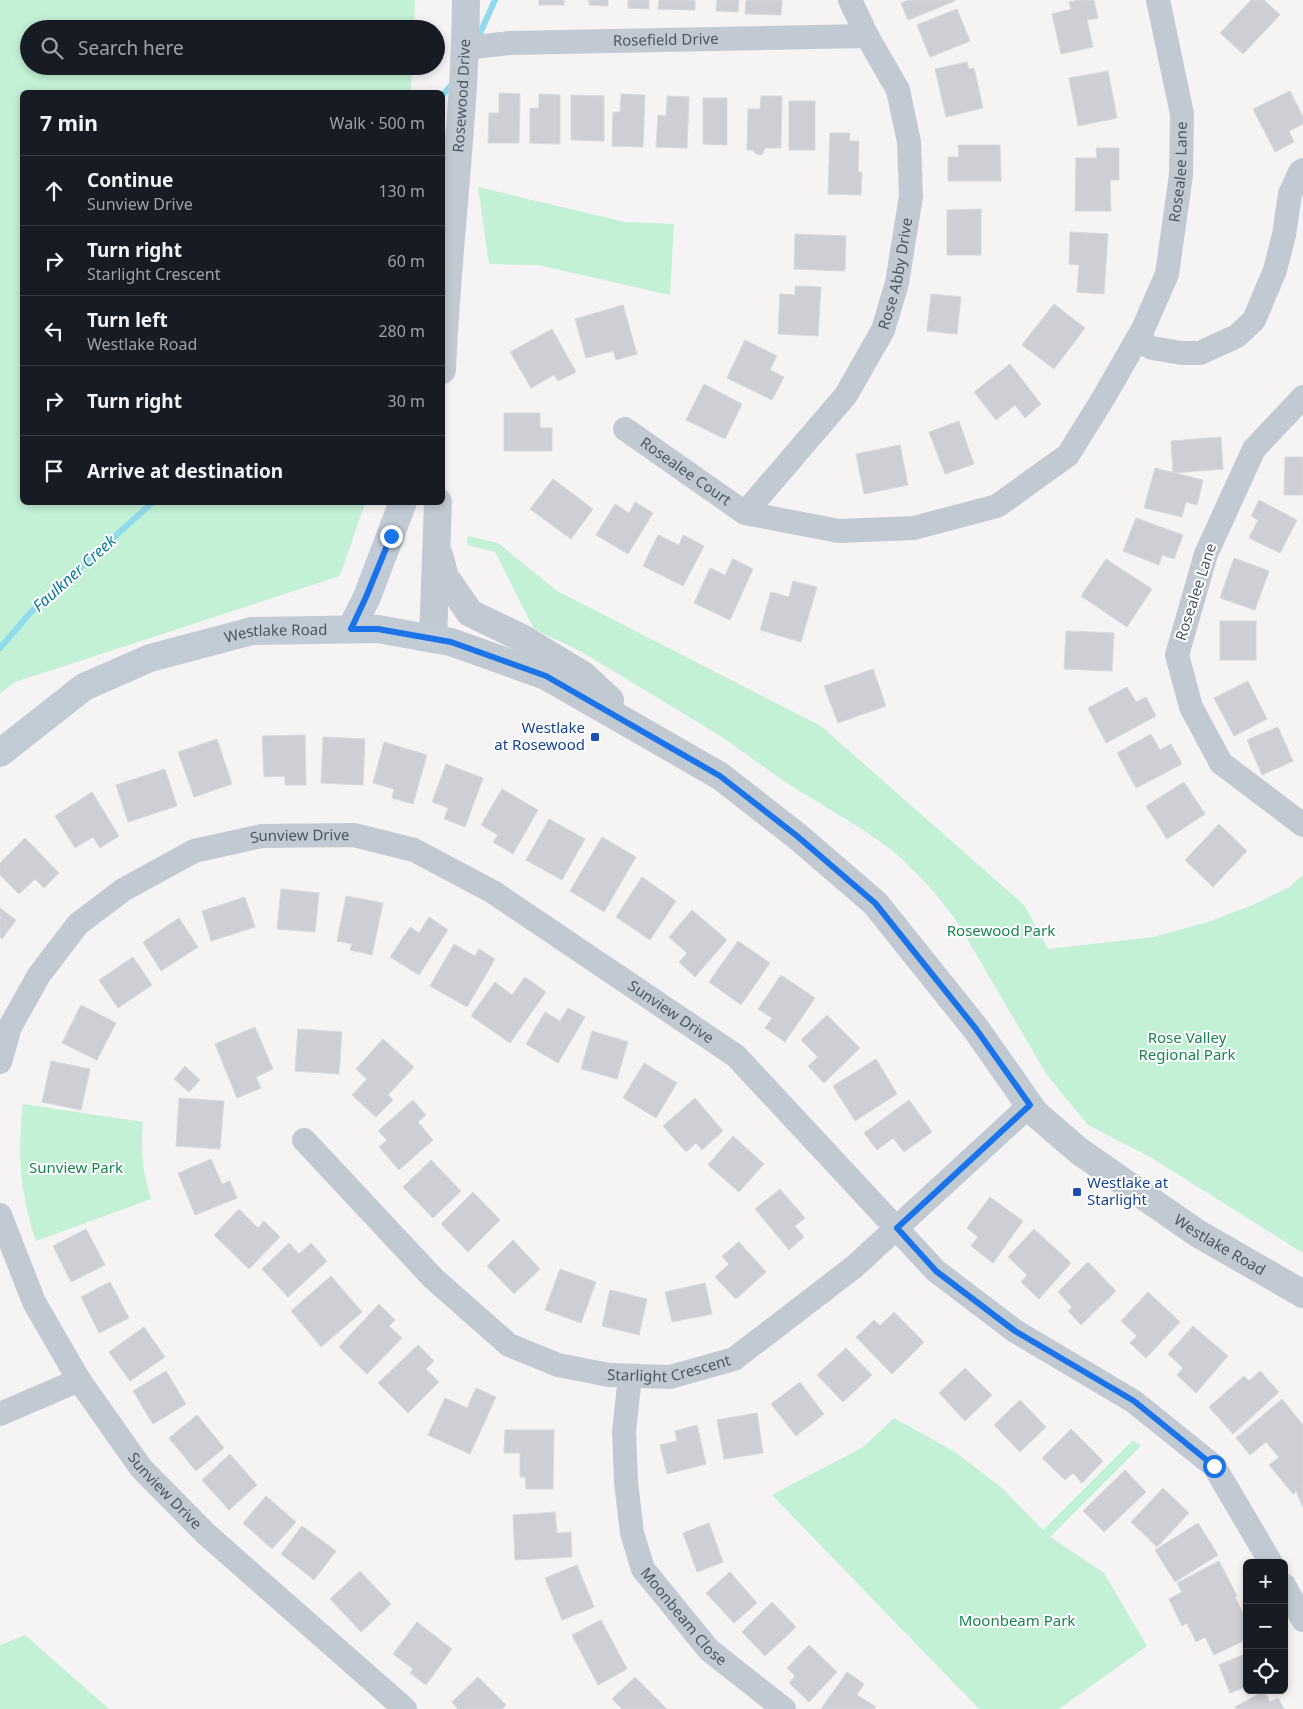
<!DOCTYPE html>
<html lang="en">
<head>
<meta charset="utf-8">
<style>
	body { margin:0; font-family:"Noto Sans",sans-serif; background:#242831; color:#f1f3f6 }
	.controls { position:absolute; right:15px; bottom:15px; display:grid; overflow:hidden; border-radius:8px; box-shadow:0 2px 8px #0003 }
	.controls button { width:45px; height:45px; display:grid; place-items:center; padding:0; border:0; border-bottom:1px solid #363941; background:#171b24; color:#f1f3f6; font:25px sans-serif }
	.stop { position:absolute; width:15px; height:15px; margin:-11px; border:4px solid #1a73e8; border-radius:50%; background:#fff }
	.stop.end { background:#1a73e8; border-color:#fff; box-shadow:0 1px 5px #0008 }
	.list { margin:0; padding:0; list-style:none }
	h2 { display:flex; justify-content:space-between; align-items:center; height:65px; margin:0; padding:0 20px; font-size:21px }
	h2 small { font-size:16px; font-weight:400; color:#9ea1a6 }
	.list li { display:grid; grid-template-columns:32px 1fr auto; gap:15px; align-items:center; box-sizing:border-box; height:70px; padding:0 20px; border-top:1px solid #363941 }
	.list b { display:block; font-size:19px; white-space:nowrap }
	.list p { margin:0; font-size:16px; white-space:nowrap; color:#9ea1a6 }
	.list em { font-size:16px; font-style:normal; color:#9ea1a6 }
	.icon { flex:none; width:28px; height:28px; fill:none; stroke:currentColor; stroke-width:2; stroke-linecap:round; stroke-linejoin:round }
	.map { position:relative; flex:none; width:1303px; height:1709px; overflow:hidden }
	.search { position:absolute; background:#171b24; box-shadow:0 2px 8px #0003; left:20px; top:20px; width:425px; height:55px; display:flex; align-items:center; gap:12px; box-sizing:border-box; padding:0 18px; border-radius:28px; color:#9ea1a6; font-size:19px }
	.panel { position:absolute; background:#171b24; box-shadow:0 2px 8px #0003; left:20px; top:90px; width:425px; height:415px; border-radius:8px }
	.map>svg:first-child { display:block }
	.green { fill:#c3f1d5 }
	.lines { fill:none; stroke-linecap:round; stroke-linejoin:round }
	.stream { stroke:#90daee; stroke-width:6 }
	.building { fill:#cdcfd5; stroke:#d7d9de }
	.minor { stroke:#c1cad2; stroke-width:24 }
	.tertiary { stroke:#c1cad2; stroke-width:28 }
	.secondary { stroke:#c1cbd6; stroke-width:28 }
	.route { stroke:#1a73e8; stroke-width:6 }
	.transit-dot { fill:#1a4fb4; stroke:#fff; stroke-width:2 }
	.labels { text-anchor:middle; stroke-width:4; stroke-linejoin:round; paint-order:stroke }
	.street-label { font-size:15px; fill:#4a5661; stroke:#fff }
	.transit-label { font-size:15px; fill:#164399; stroke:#fff; text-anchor:end }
	.park-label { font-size:15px; fill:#17864f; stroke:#fff }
	.water-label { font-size:16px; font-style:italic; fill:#0c7c9b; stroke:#fff }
</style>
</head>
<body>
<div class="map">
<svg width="1303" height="1709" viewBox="0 0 1303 1709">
	<rect width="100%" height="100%" fill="#f5f3f3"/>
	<g class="green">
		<path d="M0,0H415L414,29H29V66H412L411,92H22V502L365,503L340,576L15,682L0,694Z"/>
		<path d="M478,187L625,222L674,224L670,295L538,265L489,264Z"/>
		<path d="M468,536L498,543L557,591L821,726L1025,906L1048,949L1153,937L1211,921L1255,904L1289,887L1303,875V1253L1152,1158L1088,1125L1047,1075L956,920L934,892L913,870L893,851L865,831L785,782L722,737L582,652L534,629L495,552L467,545Z"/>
		<path d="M23,1104L143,1122C140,1149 143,1174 151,1199L36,1241C20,1193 17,1154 23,1104Z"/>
		<path d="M894,1418L955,1452L1001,1487L1043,1530L1133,1440L1141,1446L1050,1537L1104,1573L1147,1646L1059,1709H979L772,1495L863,1447Z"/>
		<path d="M25,1635L109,1709H0V1645Z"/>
	</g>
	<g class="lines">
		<g class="stream">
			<path d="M476,42L495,0"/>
			<path d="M442,96L453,83"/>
			<path d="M0,648L31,612L153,502"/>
		</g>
	</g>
	<g class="building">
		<rect x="539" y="0" width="25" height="5"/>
		<path d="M589,0H608V6L589,5Z"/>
		<path d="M628,0H649V9L628,8Z"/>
		<path d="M659,0H695V10L658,9Z"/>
		<path d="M717,0H739L738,12L716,11Z"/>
		<path d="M746,0H782L781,15L745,14Z"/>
		<path d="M909,0H955V1L908,20L901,3Z"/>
		<path d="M1079,0H1094L1098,18L1087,20L1093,47L1061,54L1052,14L1071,9L1069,2Z"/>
		<path d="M1251,0H1264L1280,15L1243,54L1220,33Z"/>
		<path d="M957,9L970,41L930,57L917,25Z"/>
		<path d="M967,62L969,69L974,68L983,108L946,117L935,69Z"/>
		<path d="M1108,71L1117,118L1078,126L1069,78Z"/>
		<path d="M1290,91L1303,117V124L1289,131L1294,142L1275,152L1253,109Z"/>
		<path d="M499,93L520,94L519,143H488L489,113H499Z"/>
		<path d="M539,94L560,95V144L530,143V108H539Z"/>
		<path d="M621,94L645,95L643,147L612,146L613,112H620Z"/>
		<path d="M571,95L604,96V141L571,140Z"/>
		<path d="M667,96L689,97L687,148L656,147L658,115L666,116Z"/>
		<path d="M761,96H782L781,148H765L762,155L756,154L753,150H747L748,109H760Z"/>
		<path d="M703,98H727V145L703,144Z"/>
		<rect x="789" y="101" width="26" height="49"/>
		<path d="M830,133H850L849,141H859L858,172H862L861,195L828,194Z"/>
		<path d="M958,145H1000L1001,181H948V157H959Z"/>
		<path d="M1096,148H1119V180H1110L1111,211H1075L1076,158H1097Z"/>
		<path d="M981,209V255H947V210Z"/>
		<path d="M1070,232L1108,234L1104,294L1077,292L1079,265L1069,264Z"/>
		<path d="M795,234L846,236L845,271L794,269Z"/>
		<path d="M795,286L821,287L818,336L778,334L780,294L795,295Z"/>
		<path d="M931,294L961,297L957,334L927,331Z"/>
		<path d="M1054,304L1085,328L1054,369L1022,345Z"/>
		<path d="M623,305L637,354L616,360L613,351L586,358L575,319Z"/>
		<path d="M552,329L576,372L558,381L554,375L531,388L510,352Z"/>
		<path d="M745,340L777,356L770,370L784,377L772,400L727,378Z"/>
		<path d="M1010,364L1041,404L1025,418L1015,405L996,420L974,392Z"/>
		<path d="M704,384L742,404L725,439L686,420Z"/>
		<path d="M504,413H540V428H552V451H504Z"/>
		<path d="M959,421L974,464L945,474L929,432Z"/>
		<path d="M1221,437L1223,469L1173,473L1171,441Z"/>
		<path d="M900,445L908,485L864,494L856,454Z"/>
		<path d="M1285,457H1303V495H1284Z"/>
		<path d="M1155,468L1203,480L1197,505L1186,502L1182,517L1144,508Z"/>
		<path d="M553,479L593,509L571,539L530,509Z"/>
		<path d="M1259,500L1297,520L1280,553L1249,538L1258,520L1251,516Z"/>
		<path d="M635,502L653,513L628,554L596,535L615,504L629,513Z"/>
		<path d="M1136,518L1183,535L1174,559L1162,555L1159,565L1123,551Z"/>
		<path d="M658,535L679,545L683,535L704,546L683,586L643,566Z"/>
		<path d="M1234,558L1269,571L1255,610L1220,598Z"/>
		<path d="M733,559L753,569L730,620L694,603L710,568L725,575Z"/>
		<path d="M1106,559L1152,589L1127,627L1081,596Z"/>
		<path d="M793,581L817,587L801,642L760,630L771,592L789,597Z"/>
		<rect x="1220" y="621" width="36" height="39"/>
		<path d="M1066,631L1114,633L1112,671L1064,669Z"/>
		<path d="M873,669L886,706L838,723L824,686Z"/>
		<path d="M1248,681L1267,719L1234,736L1214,698Z"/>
		<path d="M1127,687L1136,702L1146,697L1156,716L1106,743L1088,708Z"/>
		<path d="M1278,727L1293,761L1262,775L1247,740Z"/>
		<path d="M1151,734L1160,750L1171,744L1182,764L1136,788L1117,753Z"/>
		<path d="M305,735L306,785H285V776L264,777L262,736Z"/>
		<path d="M323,737L365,739L363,785L321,783Z"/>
		<path d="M217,739L232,784L194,797L178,752Z"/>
		<path d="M384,742L427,755L413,804L392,798L394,789L373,783Z"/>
		<path d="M446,764L483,778L465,827L444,819L448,808L432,802Z"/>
		<path d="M165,769L177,806L128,822L116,785Z"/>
		<path d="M1184,782L1205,814L1167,839L1146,806Z"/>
		<path d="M502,789L538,810L513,854L493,842L498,835L481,825Z"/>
		<path d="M92,792L119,836L100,848L93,837L75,848L55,816Z"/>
		<path d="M549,819L585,839L562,880L526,860Z"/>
		<path d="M1219,824L1247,851L1213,887L1185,860Z"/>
		<path d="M602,837L636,857L604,912L570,891Z"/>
		<path d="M25,838L59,873L44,888L35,879L19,894L0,875V863Z"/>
		<path d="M642,877L676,901L650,940L616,917Z"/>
		<path d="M281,889L319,893L315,932L277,929Z"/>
		<path d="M346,896L383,903L372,955L350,950L352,944L337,941Z"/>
		<path d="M245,897L255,927L211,941L202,911Z"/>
		<path d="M0,908L16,920L2,939L0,937Z"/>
		<path d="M692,910L727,940L695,977L679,962L687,953L669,937Z"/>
		<path d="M429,917L448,930L419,975L390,957L410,927L419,933Z"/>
		<path d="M179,918L198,947L161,971L143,942Z"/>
		<path d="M738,941L770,963L741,1005L709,982Z"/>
		<path d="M454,944L475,956L479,949L495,959L467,1007L430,986Z"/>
		<path d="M133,957L152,985L118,1008L99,980Z"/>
		<path d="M781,975L815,998L785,1042L765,1028L772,1018L758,1009Z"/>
		<path d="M525,977L546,992L510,1043L471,1016L495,982L512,995Z"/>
		<path d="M81,1005L116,1023L97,1060L62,1043Z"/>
		<path d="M568,1008L585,1017L558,1063L526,1044L545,1012L560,1021Z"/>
		<path d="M827,1015L860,1048L824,1083L808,1066L818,1057L801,1040Z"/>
		<path d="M255,1027L273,1069L256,1077L261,1088L237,1098L215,1044Z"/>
		<path d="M298,1029L342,1032L339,1074L295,1071Z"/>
		<path d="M592,1031L628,1042L617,1079L581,1069Z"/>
		<path d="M383,1039L414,1067L388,1095L393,1100L376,1117L352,1095L367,1079L356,1069Z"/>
		<path d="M876,1059L897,1094L855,1121L833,1086Z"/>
		<path d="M51,1061L90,1069L81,1110L42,1102Z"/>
		<path d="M644,1063L677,1083L656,1118L623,1098Z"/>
		<path d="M185,1066L200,1080L189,1092L174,1079Z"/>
		<path d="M179,1098L224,1101L220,1149L176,1146Z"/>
		<path d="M695,1098L723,1131L702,1150L696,1143L686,1152L663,1126Z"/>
		<path d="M413,1100L426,1115L418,1122L433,1140L399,1170L379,1147L387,1140L378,1131Z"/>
		<path d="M909,1100L932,1132L904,1152L893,1138L877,1150L864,1133Z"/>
		<path d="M733,1136L764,1164L739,1192L708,1165Z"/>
		<path d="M211,1159L222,1184L230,1181L237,1198L195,1215L178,1173Z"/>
		<path d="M431,1160L461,1191L433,1218L403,1187Z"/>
		<path d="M780,1189L805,1218L795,1226L804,1237L789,1250L755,1209Z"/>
		<path d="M473,1192L500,1220L468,1252L441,1224Z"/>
		<path d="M990,1197L1023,1221L993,1263L971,1246L978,1237L967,1228Z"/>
		<path d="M239,1209L258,1228L264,1221L280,1237L249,1269L214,1235Z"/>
		<path d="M86,1229L105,1265L71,1282L53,1246Z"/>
		<path d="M1034,1229L1071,1263L1039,1299L1021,1282L1027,1275L1008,1257Z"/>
		<path d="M513,1240L540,1269L514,1294L487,1266Z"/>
		<path d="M739,1242L766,1272L736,1299L715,1277L729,1264L722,1256Z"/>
		<path d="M289,1243L299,1254L311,1243L327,1261L288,1297L262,1269Z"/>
		<path d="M1088,1262L1116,1291L1081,1325L1068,1311L1072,1307L1058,1292Z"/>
		<path d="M560,1269L596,1282L581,1323L545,1310Z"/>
		<path d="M331,1276L362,1312L321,1347L291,1311Z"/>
		<path d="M110,1282L129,1318L99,1333L81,1297Z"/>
		<path d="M705,1283L712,1314L672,1322L665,1292Z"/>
		<path d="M610,1290L647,1299L639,1335L602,1326Z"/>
		<path d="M1148,1292L1180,1322L1146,1358L1130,1343L1137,1336L1121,1321Z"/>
		<path d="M379,1304L395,1320L389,1326L402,1338L367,1374L339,1347Z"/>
		<path d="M894,1312L924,1342L892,1374L856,1337L874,1320L880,1326Z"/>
		<path d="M1193,1326L1228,1356L1196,1393L1177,1375L1183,1368L1168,1354Z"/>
		<path d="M144,1327L165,1357L130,1381L109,1352Z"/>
		<path d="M418,1345L434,1361L426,1369L439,1382L408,1413L378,1383Z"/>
		<path d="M846,1348L872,1375L843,1402L817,1375Z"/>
		<path d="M965,1368L992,1395L965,1421L939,1393Z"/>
		<path d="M166,1371L186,1404L153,1424L133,1391Z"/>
		<path d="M1260,1371L1279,1392L1233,1434L1209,1407L1244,1376L1249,1381Z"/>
		<path d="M800,1382L824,1414L796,1436L771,1404Z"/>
		<path d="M476,1388L496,1397L470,1454L428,1435L445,1398L467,1408Z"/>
		<path d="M1282,1399L1303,1425V1485L1293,1494L1269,1465L1279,1457L1266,1442L1250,1455L1236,1438Z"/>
		<path d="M1020,1400L1046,1427L1020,1452L994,1425Z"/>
		<path d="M757,1413L763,1453L724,1459L717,1420Z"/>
		<path d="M197,1415L224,1448L196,1471L169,1438Z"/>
		<path d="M697,1425L706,1464L667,1474L660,1445L677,1441L675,1431Z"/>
		<path d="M1071,1429L1103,1461L1082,1483L1073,1473L1065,1480L1042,1458Z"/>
		<path d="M505,1430H554L553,1489H526L525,1477H520V1453H504Z"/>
		<path d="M230,1454L257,1485L229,1510L202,1480Z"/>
		<path d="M1125,1470L1146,1492L1104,1532L1083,1511Z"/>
		<path d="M1303,1485V1508L1295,1488Z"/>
		<path d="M1163,1488L1189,1513L1157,1547L1131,1522Z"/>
		<path d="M266,1496L296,1522L272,1549L243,1523Z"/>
		<path d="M555,1512L557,1533L571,1532L572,1557L515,1560L513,1515Z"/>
		<path d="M709,1523L723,1562L697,1572L683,1533Z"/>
		<path d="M1198,1523L1218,1555L1175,1582L1155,1550Z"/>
		<path d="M302,1526L336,1551L314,1580L281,1554Z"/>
		<path d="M1219,1561L1237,1596L1235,1597L1247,1621V1639L1214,1655L1205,1637L1196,1642L1187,1623L1182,1626L1169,1599L1182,1592L1177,1583Z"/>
		<path d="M577,1565L594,1607L562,1620L545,1578Z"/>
		<path d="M360,1571L391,1604L361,1632L330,1599Z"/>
		<path d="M730,1572L757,1603L734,1623L706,1593Z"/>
		<path d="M772,1602L796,1627L765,1656L742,1632Z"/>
		<path d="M601,1620L627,1669L598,1685L572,1635Z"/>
		<path d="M417,1622L452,1649L426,1685L410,1673L413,1669L393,1654Z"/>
		<path d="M809,1645L837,1672L809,1702L789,1683L795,1676L787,1668Z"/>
		<path d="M1247,1653V1686L1230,1693L1219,1665Z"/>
		<path d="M847,1672L864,1684L857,1695L876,1707L874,1709H821Z"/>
		<path d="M478,1677L506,1705L502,1709H458L452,1702Z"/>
		<path d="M635,1677L667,1709H622L612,1699Z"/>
		<path d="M1264,1691L1270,1702L1278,1698L1284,1709H1236L1235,1707Z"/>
	</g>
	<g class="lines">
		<g class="minor">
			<path id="s1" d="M466,48L510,43L867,36"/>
			<path d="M1137,340L1152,348L1182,353H1200L1237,336L1254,320L1275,270L1284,235L1290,194L1300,172L1303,170"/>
			<path d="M1303,397L1254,449L1206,554L1177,655L1191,707L1221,763L1303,825"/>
			<path id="s2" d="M625,429L745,513L839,531L914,528L997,506L1068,455L1104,397L1143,329L1167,274L1181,175L1182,114L1158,0"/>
			<path id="s3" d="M745,513L846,395L883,330L897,283L911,196L909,142L898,90L867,36L850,0"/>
			<path id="s4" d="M0,1062L10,1027L39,975L78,924L123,890L194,851L262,836L354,835L414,850L493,892L736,1056L936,1271L1015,1331L1133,1401L1214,1466L1271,1563"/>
			<path id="s5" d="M304,1140L433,1278L509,1345L558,1365L609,1375L670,1377L734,1359L854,1267L1030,1105"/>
			<path id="s6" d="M0,1215L34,1302L79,1380L141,1468L205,1533L405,1709"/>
			<path id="s7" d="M630,1376L624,1432L626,1482L632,1533L643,1569L709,1650L784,1709"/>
			<path d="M0,1414L79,1380"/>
			<path d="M1284,1585L1303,1620"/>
		</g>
		<g class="tertiary">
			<path id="s8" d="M442,370C447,246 465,123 466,0"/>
			<path id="s9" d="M438,502L433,639L451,642L546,676L720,776L797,836L875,903L976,1029L1035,1113L1079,1151L1197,1233L1303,1294"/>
			<path d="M439,555L445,577L470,613L520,637L583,675L610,700"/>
		</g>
		<g class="secondary">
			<path d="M351,629L367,597L403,502"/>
			<path id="s10" d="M0,753L84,687L150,658L252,631L378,629L433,639"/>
		</g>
	</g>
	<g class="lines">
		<path class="route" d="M391,536L366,597L351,629H378L451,642L546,676L720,776L797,836L875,903L976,1029L1030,1105L897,1228L936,1271L1015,1331L1134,1401L1214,1466"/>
	</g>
	<g class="transit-dot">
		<rect x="590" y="732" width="10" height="10" rx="2.5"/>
		<rect x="1072" y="1187" width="10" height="10" rx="2.5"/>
	</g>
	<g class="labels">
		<g class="street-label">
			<text dy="5" stroke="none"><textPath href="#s1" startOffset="200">Rosefield Drive</textPath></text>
			<text dy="5" stroke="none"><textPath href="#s8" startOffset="275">Rosewood Drive</textPath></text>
			<text dy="5" stroke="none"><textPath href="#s2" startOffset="800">Rosealee Lane</textPath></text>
			<text dy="5" stroke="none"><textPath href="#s3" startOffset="288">Rose Abby Drive</textPath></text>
			<text dy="5" stroke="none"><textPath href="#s2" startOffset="74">Rosealee Court</textPath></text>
			<text transform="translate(1196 592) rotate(-72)" y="5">Rosealee Lane</text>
			<text dy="5" stroke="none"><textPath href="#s10" startOffset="308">Westlake Road</textPath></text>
			<text dy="5" stroke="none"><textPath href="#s4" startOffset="405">Sunview Drive</textPath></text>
			<text dy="5" stroke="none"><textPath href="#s4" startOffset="825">Sunview Drive</textPath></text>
			<text dy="5" stroke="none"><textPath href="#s9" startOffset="1149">Westlake Road</textPath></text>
			<text dy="5" stroke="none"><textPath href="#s5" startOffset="456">Starlight Crescent</textPath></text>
			<text dy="5" stroke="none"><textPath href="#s6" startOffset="324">Sunview Drive</textPath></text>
			<text dy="5" stroke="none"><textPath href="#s7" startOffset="258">Moonbeam Close</textPath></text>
		</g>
		<g class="transit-label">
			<text x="585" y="733">Westlake<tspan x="585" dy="17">at Rosewood</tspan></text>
			<text x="1087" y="1188" text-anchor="start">Westlake at<tspan x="1087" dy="17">Starlight</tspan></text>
		</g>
		<g class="park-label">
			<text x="1001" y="936">Rosewood Park</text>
			<text x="1187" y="1043">Rose Valley<tspan x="1187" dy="17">Regional Park</tspan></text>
			<text x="76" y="1173">Sunview Park</text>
			<text x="1017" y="1626">Moonbeam Park</text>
		</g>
		<g class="water-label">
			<text transform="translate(74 573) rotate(-42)" y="6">Faulkner Creek</text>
		</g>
	</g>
</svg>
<div class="controls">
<button>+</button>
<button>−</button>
<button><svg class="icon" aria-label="locate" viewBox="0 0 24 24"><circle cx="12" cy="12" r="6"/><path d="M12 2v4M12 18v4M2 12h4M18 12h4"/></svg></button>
</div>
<div class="stop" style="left:1214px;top:1466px"></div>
<div class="stop end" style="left:391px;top:536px"></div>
<div class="search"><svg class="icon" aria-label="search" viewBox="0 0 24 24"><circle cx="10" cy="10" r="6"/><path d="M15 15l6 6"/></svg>Search here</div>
<section class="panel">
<h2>7 min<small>Walk · 500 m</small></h2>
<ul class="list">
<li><svg class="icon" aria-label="ahead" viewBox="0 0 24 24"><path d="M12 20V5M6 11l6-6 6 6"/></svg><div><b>Continue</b><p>Sunview Drive</p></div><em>130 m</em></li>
<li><svg class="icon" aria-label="right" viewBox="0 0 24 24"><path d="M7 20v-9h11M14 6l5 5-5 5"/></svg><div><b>Turn right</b><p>Starlight Crescent</p></div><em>60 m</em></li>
<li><svg class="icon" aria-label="left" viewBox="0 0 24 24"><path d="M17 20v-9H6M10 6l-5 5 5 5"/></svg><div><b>Turn left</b><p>Westlake Road</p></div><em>280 m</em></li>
<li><svg class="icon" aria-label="right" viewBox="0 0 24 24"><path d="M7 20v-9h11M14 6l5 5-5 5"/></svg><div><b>Turn right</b></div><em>30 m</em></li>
<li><svg class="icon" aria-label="arrive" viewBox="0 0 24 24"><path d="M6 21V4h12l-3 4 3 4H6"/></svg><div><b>Arrive at destination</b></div></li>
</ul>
</section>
</div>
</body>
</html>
